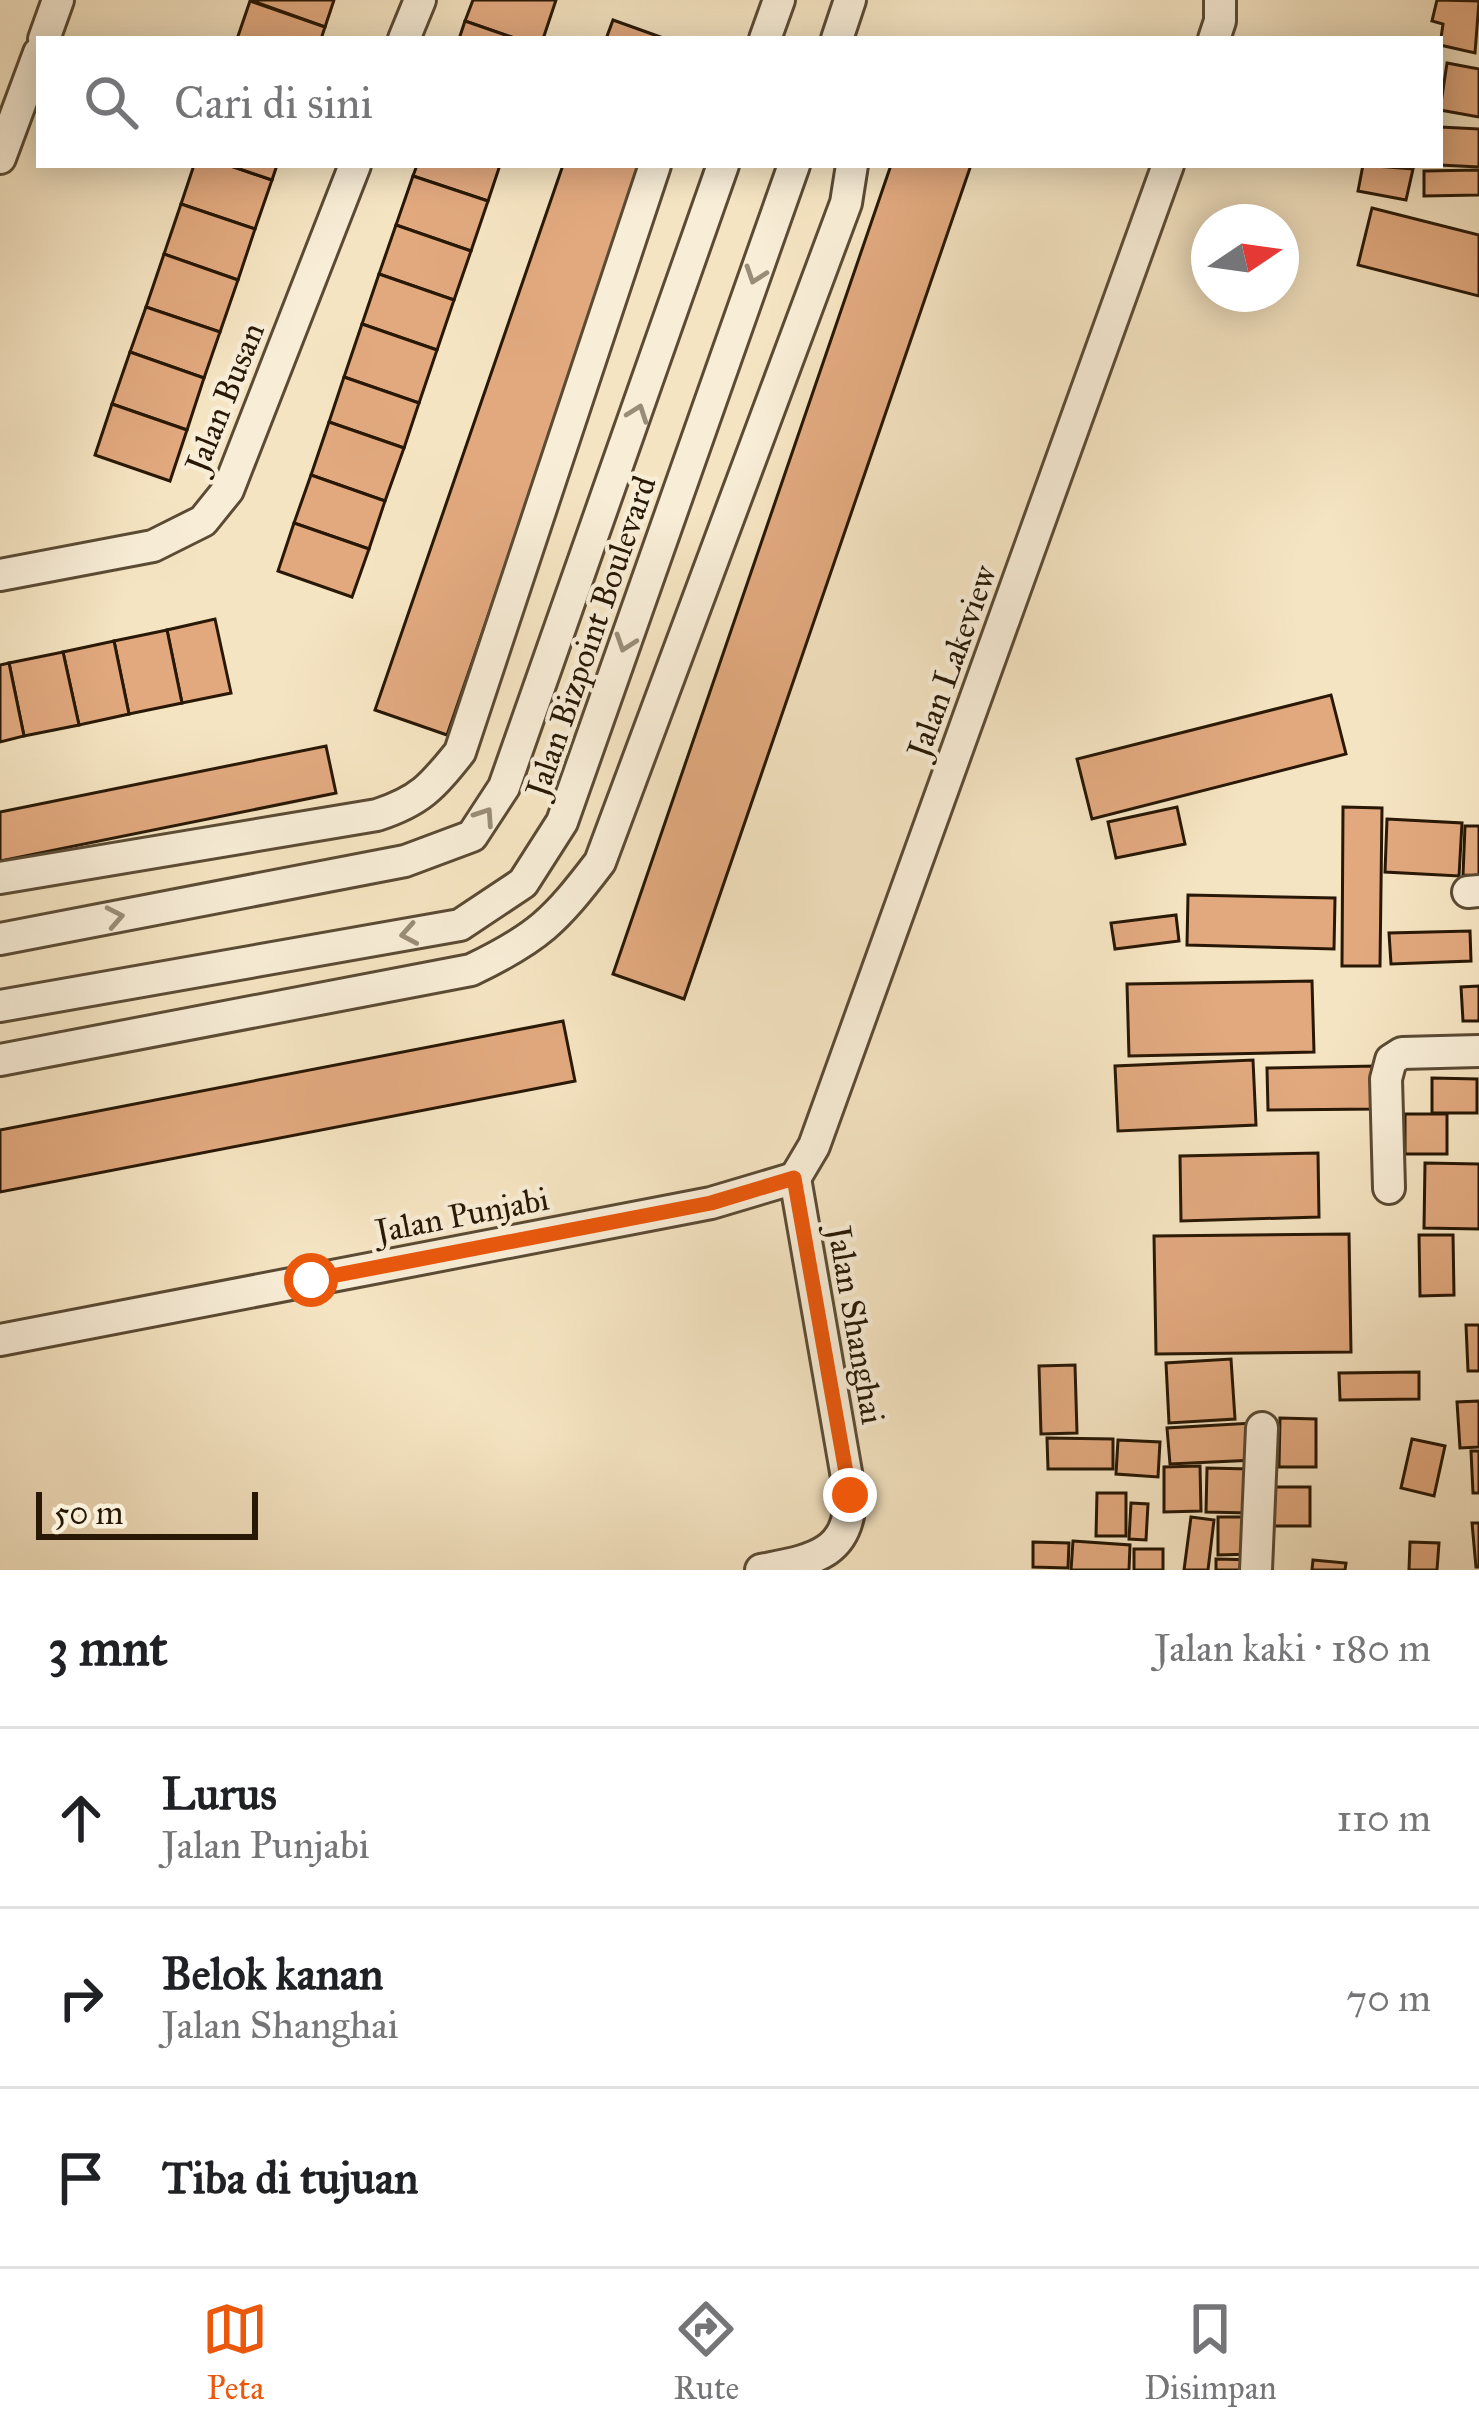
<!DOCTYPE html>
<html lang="id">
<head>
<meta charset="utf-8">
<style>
	body { margin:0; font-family:"IM FELL Great Primer",serif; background:#f2f2f2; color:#202124 }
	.compass { position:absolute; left:1191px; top:204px; width:108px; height:108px; border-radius:50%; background:#fff; box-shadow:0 6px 30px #0003; rotate:77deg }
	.scale { position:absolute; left:36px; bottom:30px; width:222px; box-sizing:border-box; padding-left:12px; border:6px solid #281805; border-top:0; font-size:33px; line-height:42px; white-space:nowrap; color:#281805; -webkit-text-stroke:9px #f8edd7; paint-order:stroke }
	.stop { position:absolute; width:36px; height:36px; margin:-27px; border:9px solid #ea580c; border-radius:50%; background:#fff }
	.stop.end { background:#ea580c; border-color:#fff; box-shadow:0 3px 12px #0008 }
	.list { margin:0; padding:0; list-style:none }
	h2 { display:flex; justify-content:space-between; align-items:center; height:156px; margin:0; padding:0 48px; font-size:51px }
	h2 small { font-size:39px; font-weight:400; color:#757577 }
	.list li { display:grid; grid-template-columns:78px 1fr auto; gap:36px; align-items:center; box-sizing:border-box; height:180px; padding:0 48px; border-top:3px solid #e0e0e0 }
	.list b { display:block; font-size:45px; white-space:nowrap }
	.list p { margin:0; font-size:39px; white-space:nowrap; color:#757577 }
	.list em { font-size:39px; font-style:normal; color:#757577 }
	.icon { flex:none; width:66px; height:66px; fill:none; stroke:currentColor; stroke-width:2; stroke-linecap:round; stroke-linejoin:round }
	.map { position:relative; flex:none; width:1479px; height:1570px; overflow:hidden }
	.search { position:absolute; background:#fff; box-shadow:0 6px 30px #0003; left:36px; right:36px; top:36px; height:132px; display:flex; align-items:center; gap:30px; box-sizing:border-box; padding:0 42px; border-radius:0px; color:#757577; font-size:45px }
	.sheet { height:696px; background:#fff }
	nav { display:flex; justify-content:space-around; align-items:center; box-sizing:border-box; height:168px; border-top:3px solid #e0e0e0; background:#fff; font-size:33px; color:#757577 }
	nav a { display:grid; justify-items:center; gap:6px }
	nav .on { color:#ea580c }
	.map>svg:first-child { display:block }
	.building { fill:#e2a97f; stroke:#281805; stroke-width:3 }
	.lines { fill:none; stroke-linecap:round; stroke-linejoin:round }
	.minor-casing { stroke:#5b4b34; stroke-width:36 }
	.minor { stroke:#f8edd7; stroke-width:30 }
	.oneway { stroke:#9a8d78 }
	.route { stroke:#ea580c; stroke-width:15 }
	.labels { text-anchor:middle; stroke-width:9; stroke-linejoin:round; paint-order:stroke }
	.street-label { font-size:33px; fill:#281805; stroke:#f8edd7 }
</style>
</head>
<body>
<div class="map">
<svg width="1479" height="1570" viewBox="0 0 1479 1570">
	<rect width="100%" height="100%" fill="#f5e4c2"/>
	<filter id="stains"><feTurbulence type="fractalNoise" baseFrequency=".00167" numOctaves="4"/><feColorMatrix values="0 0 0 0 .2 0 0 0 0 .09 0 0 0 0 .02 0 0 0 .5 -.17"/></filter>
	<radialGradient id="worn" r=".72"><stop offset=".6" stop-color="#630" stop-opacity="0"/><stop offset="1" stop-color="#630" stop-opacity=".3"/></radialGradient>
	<g class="building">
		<path d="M250,0H334L325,27Z"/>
		<path d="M473,0H556L543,39H517L465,21Z"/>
		<path d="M1437,0L1479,1L1475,53L1440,45L1443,24L1432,21Z"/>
		<path d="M250,1L325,27L321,39H237Z"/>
		<path d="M613,20L666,39H606Z"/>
		<path d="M465,21L517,39H459Z"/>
		<path d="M1447,63L1479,69V117L1440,110Z"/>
		<path d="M1440,127L1479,129V167L1440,165Z"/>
		<path d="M194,165H228L272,180L255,229L181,204Z"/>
		<path d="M228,165H277L272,180Z"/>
		<path d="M417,165H500L488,201L413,176Z"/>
		<path d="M563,165H644L447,735L375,710Z"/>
		<path d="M891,165H971L684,999L613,974Z"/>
		<path d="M1363,165L1413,169L1406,200L1358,191Z"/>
		<path d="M1479,170V195L1424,196V171Z"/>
		<path d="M413,176L488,201L471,251L396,225Z"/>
		<path d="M181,204L255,229L238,280L164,254Z"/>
		<path d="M1372,208L1479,235V296L1358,265Z"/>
		<path d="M396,225L471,251L454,300L379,274Z"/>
		<path d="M164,254L238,280L220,332L146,307Z"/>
		<path d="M379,274L454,300L437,350L362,324Z"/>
		<path d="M146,307L220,332L204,378L130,352Z"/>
		<path d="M362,324L437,350L419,403L344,377Z"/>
		<path d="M130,352L204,378L187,430L112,404Z"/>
		<path d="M344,377L419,403L404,448L329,422Z"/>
		<path d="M112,404L187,430L170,481L95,455Z"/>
		<path d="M329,422L404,448L385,501L311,475Z"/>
		<path d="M311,475L385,501L369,549L294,523Z"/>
		<path d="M294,523L369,549L352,597L278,571Z"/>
		<path d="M215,619L231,693L182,703L167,630Z"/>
		<path d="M167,630L182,703L129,714L114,641Z"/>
		<path d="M114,641L129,714L79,725L63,652Z"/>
		<path d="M63,652L79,725L24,736L9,663Z"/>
		<path d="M9,663L24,736L0,742V665Z"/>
		<path d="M1331,695L1346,754L1092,819L1077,759Z"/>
		<path d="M326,746L336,793L0,861V812Z"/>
		<path d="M1177,807L1185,844L1116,858L1108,822Z"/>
		<path d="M1343,807L1382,808L1380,966H1342Z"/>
		<path d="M1387,819L1462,823L1459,876L1385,872Z"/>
		<path d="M1465,826H1479V876L1463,875Z"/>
		<path d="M1188,895L1335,898L1334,949L1187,945Z"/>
		<path d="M1176,915L1179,941L1115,949L1111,923Z"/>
		<path d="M1470,931L1471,961L1391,964L1389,933Z"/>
		<path d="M1312,981L1314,1052L1129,1056L1127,984Z"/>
		<path d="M1479,986V1021H1463L1461,987Z"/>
		<path d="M563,1021L575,1081L0,1192V1130Z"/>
		<path d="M1253,1060L1256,1125L1118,1131L1115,1066Z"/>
		<path d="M1376,1066V1109L1268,1110L1267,1068Z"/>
		<path d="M1432,1078L1477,1079V1113H1432Z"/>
		<rect x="1405" y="1114" width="42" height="40"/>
		<path d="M1318,1153L1319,1217L1181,1221L1180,1156Z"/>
		<path d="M1425,1163L1479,1164V1229L1424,1228Z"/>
		<path d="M1349,1234L1351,1352L1156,1354L1154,1236Z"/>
		<path d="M1419,1235H1453L1454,1295L1420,1296Z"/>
		<path d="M1466,1325H1479V1371H1468Z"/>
		<path d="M1231,1359L1235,1419L1169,1423L1166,1363Z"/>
		<path d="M1075,1365L1077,1433L1041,1434L1039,1366Z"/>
		<path d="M1419,1372V1399L1340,1400L1339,1373Z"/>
		<path d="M1479,1401V1447L1460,1448L1457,1402Z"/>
		<path d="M1280,1418L1316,1419V1467H1279Z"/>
		<path d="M1253,1423L1255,1460L1170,1464L1167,1428Z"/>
		<path d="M1047,1438L1113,1439V1469H1048Z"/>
		<path d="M1412,1439L1445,1446L1434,1496L1401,1488Z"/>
		<path d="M1118,1440L1160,1442L1158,1477L1116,1474Z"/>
		<path d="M1471,1451H1479V1493H1473Z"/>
		<path d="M1200,1466L1201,1511L1164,1512V1467Z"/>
		<path d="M1207,1468L1250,1469L1249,1513L1206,1512Z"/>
		<rect x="1270" y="1487" width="40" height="39"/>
		<path d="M1097,1493H1126V1536H1096Z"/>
		<path d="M1131,1503L1148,1504L1146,1540L1129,1539Z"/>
		<path d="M1191,1517L1214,1520L1208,1570H1184Z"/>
		<path d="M1218,1517H1253V1554L1218,1555Z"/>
		<path d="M1472,1523H1479V1567H1476Z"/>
		<path d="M1073,1541L1130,1545L1129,1570H1071Z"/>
		<path d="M1033,1542L1069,1543L1068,1568L1033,1567Z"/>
		<path d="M1410,1542L1439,1543L1437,1570H1409Z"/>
		<rect x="1134" y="1549" width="29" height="21"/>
		<path d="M1216,1559L1255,1560L1254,1570H1216Z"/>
		<path d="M1313,1560L1346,1563L1345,1570H1312Z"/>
	</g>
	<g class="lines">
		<defs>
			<g id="minor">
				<path d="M44,39L58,0"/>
				<path d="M404,39L420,0"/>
				<path d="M765,39L779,0"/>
				<path d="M837,39L850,0"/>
				<path d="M1214,39L1220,21V0"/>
				<path d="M0,158L39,53"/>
				<path d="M0,575L153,546L203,521L228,490L355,165"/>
				<path d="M0,878L377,815C420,801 432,787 460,752L655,165"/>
				<path d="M1468,892L1479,891"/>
				<path d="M0,939L405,861L472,836L504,787L723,165"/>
				<path d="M0,1006L460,925L523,883L562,822L794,165"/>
				<path d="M0,1060L471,970C538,938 555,921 600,862L846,203L852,165"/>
				<path d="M795,1178L814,1146L1168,165"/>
				<path d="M1389,1188L1386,1079L1391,1060L1402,1053L1479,1051"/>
				<path d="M0,1340L711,1203L795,1178"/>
				<path d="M761,1570C811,1560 850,1556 850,1495L795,1178"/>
				<path d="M1256,1570L1262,1428"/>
			</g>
		</defs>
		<use href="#minor" class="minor-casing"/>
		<use href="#minor" class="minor"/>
	</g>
	<defs><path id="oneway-chevron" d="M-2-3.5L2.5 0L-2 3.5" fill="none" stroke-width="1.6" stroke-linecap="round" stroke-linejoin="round" transform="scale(3)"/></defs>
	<g class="oneway">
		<use href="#oneway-chevron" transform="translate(755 275) rotate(109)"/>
		<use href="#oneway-chevron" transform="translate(638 413) rotate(-70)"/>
		<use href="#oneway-chevron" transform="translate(625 643) rotate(109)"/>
		<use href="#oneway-chevron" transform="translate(485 816) rotate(-56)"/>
		<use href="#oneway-chevron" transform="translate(115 917) rotate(-11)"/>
		<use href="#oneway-chevron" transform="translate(409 934) rotate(170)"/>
	</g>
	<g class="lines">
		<path class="route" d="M311,1280L711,1203L794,1178L850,1495"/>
	</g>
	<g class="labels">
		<g class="street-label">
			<text transform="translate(224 397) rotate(-68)" y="12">Jalan Busan</text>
			<text transform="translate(590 636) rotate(-71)" y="12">Jalan Bizpoint Boulevard</text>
			<text transform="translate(951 661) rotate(-70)" y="12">Jalan Lakeview</text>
			<text transform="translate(462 1214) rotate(-11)" y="12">Jalan Punjabi</text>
			<text transform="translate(857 1325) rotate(80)" y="12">Jalan Shanghai</text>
		</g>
	</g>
	<rect width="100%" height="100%" filter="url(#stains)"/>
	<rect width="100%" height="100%" fill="url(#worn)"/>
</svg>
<svg class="compass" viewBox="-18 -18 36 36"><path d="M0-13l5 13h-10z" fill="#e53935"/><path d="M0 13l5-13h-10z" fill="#757577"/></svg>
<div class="scale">50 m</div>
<div class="stop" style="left:311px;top:1280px"></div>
<div class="stop end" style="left:850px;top:1495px"></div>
<div class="search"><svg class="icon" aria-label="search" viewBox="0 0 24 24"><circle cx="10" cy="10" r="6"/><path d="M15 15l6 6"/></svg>Cari di sini</div>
</div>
<section class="sheet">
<h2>3 mnt<small>Jalan kaki · 180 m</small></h2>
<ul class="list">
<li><svg class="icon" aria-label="ahead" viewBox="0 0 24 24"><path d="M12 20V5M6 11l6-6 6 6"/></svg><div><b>Lurus</b><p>Jalan Punjabi</p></div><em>110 m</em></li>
<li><svg class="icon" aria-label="right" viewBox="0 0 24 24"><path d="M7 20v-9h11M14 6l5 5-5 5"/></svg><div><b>Belok kanan</b><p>Jalan Shanghai</p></div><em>70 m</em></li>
<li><svg class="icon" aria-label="arrive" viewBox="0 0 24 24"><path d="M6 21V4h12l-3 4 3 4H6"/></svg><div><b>Tiba di tujuan</b></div></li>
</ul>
</section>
<nav>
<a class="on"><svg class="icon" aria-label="map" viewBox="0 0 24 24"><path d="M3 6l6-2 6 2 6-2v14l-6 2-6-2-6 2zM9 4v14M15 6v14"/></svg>Peta</a>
<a><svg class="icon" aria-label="directions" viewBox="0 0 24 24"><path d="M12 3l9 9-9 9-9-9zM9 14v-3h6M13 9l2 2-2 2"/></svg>Rute</a>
<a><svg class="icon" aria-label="saved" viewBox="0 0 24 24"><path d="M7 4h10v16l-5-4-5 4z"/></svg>Disimpan</a>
</nav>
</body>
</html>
